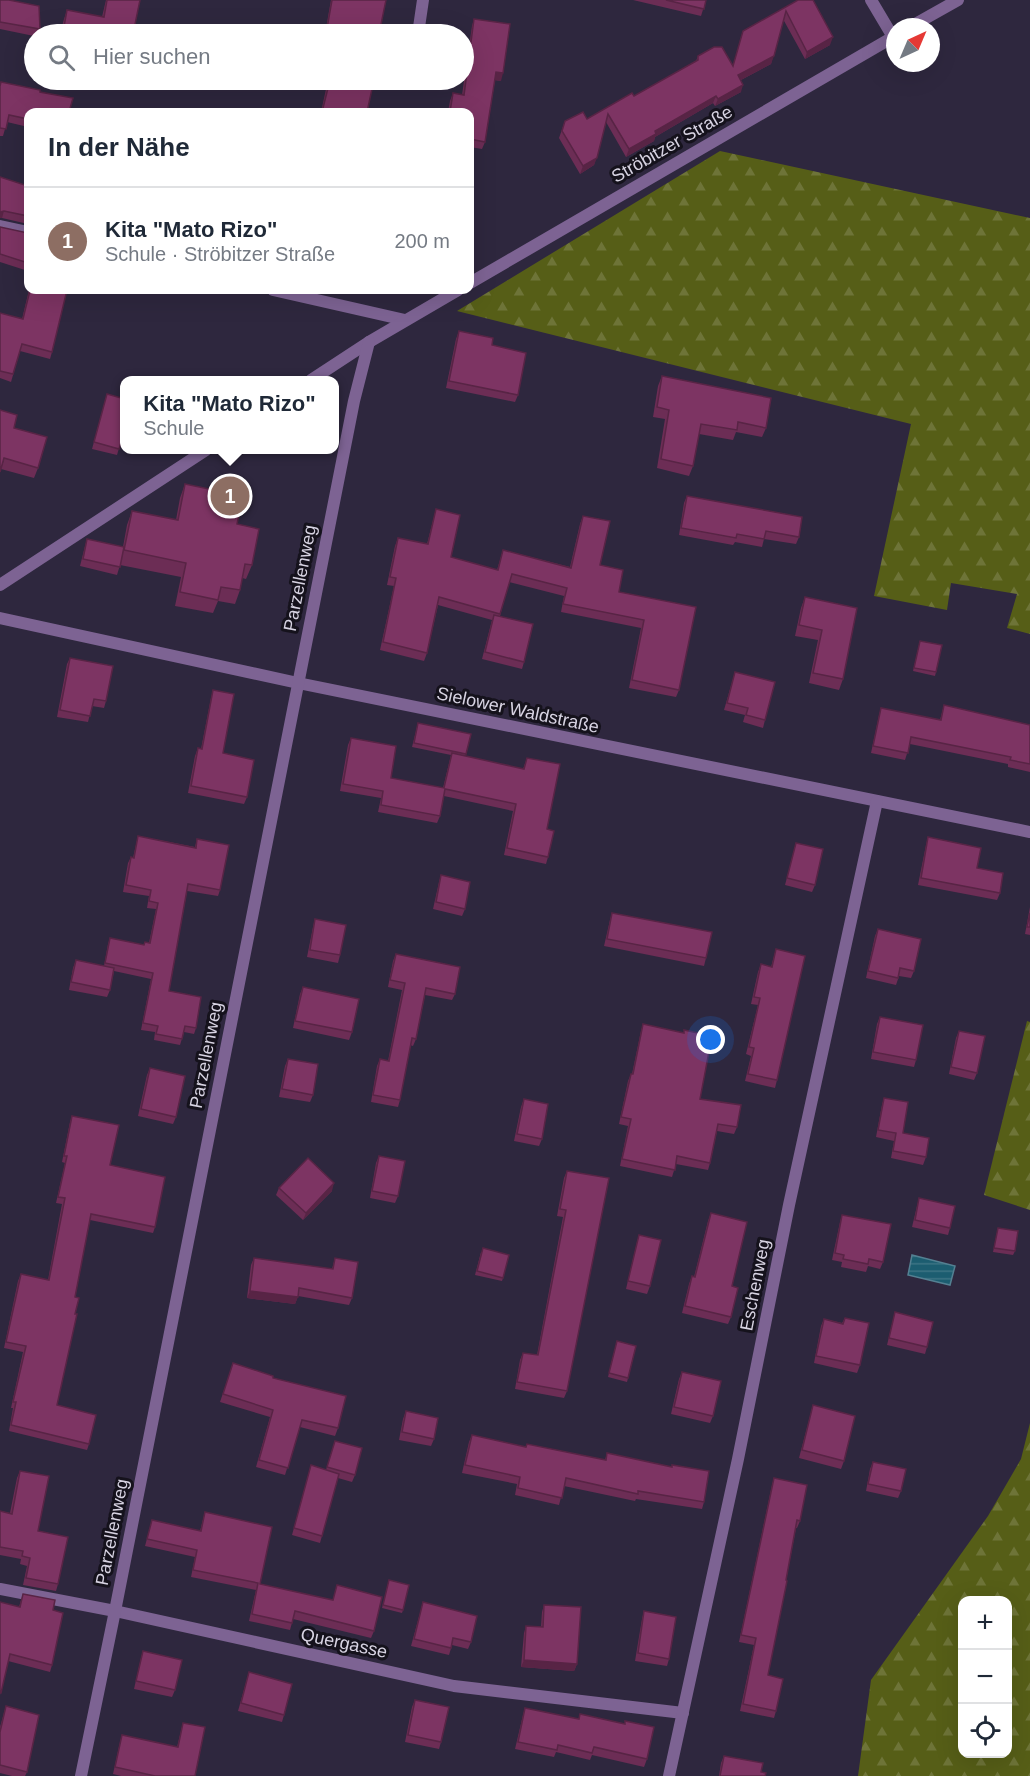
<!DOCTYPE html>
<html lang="de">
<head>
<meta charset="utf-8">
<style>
	body { margin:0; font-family:Helvetica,sans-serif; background:#f6f6f7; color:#1f2937 }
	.controls { position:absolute; right:18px; bottom:18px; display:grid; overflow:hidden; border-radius:12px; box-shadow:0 6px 24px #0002 }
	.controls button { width:54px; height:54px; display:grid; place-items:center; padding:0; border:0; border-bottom:2px solid #e0e1e3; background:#fff; color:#1f2937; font:30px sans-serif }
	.compass { position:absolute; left:886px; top:18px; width:54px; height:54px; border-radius:50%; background:#fff; box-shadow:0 6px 24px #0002; rotate:44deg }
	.you { position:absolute; left:711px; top:1040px; width:21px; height:21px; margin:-15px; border:4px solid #fff; border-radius:50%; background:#1a73e8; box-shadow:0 0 0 9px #1a73e833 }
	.badge { display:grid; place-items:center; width:39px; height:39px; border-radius:50%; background:#656d3d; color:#fff; font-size:20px; font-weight:700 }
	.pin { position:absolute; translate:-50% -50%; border:3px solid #fff; box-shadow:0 2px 6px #0006 }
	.popup { position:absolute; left:120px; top:376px; width:219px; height:78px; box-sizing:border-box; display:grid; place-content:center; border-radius:12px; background:#fff; filter:drop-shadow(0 2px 4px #0005); font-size:20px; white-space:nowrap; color:#747a83 }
	.popup b { font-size:22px; color:#1f2937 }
	.popup::after { content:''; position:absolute; left:50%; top:100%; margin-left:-12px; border:12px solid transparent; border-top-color:#fff }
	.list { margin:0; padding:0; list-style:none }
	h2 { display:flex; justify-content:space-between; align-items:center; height:78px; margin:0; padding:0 24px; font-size:26px }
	h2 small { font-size:20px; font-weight:400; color:#747a83 }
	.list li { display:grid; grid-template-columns:39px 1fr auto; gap:18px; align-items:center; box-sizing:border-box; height:108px; padding:0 24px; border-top:2px solid #e0e1e3 }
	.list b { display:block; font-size:22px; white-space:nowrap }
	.list p { margin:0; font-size:20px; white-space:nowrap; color:#747a83 }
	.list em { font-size:20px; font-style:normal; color:#747a83 }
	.icon { flex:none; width:33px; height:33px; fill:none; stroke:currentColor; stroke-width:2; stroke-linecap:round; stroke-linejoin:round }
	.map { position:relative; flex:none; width:1030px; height:1776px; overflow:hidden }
	.search { position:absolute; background:#fff; box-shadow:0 6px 24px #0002; left:24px; top:24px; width:450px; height:66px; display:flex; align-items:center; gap:15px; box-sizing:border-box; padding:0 21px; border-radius:33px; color:#747a83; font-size:22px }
	.panel { position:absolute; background:#fff; box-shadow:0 6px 24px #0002; left:24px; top:108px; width:450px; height:186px; border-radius:12px }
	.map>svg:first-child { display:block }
	.forest { fill:url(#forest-firs); fill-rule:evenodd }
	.water { fill:url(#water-rules); stroke:#548092; stroke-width:1.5 }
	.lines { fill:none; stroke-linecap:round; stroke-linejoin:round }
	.street { stroke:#7d6393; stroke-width:12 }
	.wall { fill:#6c2d55 }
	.shaded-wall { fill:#582445 }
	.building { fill:#7d3463; stroke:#582445; stroke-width:1.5 }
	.labels { text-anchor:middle; stroke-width:6; stroke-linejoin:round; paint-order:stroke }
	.street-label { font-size:18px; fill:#d7d3e2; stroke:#15121c }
</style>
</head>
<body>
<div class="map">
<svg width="1030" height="1776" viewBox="0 0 1030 1776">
	<defs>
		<pattern id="forest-firs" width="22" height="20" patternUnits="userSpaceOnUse" patternTransform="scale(1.5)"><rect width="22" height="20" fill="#565e17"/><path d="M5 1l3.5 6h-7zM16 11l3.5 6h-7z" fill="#6e7438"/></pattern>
		<pattern id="water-rules" width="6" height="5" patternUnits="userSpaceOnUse" patternTransform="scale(1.5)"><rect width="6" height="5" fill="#1c5d70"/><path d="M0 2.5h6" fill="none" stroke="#3c7384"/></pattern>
	</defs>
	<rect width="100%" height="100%" fill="#2e273e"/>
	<g class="forest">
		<path d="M720,151L1030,218V634L1007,628L1017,594L951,583L947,610L874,596L911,424L457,311Z"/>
		<path d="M1027,1021L1030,1022V1210L984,1195Z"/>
		<path d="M1030,1423V1776H858L871,1680L988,1516L1021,1459ZM962,1600H1008V1754H962Z"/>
	</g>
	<path class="water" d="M912,1255L955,1266L950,1285L908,1275Z"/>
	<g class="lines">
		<g class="street">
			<path d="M871,0L893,37"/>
			<path d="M910,27L958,0"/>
			<path d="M418,34L423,0"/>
			<path d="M0,226L28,232"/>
			<path d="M470,283L895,36"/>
			<path d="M273,290L405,320"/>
			<path d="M311,380L369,342L458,290"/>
			<path d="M0,585L206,450"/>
			<path d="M0,618L298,683L1030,832"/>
			<path d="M0,1589L115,1611L454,1686L683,1713"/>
			<path d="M81,1776L115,1611L354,401L369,342"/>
			<path d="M669,1776L738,1459L789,1205L877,801"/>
		</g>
	</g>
	<g class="wall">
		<path d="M0,0L40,29L38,34H34V36L0,29Z"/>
		<path d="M106,0H140L133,34H60L64,19L67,10L102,17Z"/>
		<path d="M331,0H386L379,34H325Z"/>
		<path d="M633,0H706L701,16Z"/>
		<path d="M798,0L830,45L805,59L783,19L771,64L741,80V92L715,106L713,103L655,137L654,141L626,157L606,122L594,165L580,174L559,138L565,121L587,119L634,96L696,61L698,56L732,65Z"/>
		<path d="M474,19L501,81L495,80L485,142L482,149L470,147V112H448L450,101L453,93L462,95L472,26Z"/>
		<path d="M328,80H374L367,112H321Z"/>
		<path d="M0,84L28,112V127L7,122L3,136H0Z"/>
		<path d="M0,177L28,186V224L2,218H0Z"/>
		<path d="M0,227L28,233V271L0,262Z"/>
		<path d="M29,290H67L52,352L50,359L20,351L11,382L0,378V313L22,319Z"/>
		<path d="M459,331L492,345L518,395L515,402L446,388L456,339Z"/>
		<path d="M662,376L766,428L762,437L736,432L733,440L699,434L693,466L689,476L657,468L665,419L653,417L658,386Z"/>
		<path d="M107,394L125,399V447L120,445L117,455L92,449Z"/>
		<path d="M14,428L38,468L34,478L1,469Z"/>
		<path d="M185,484L237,524L252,565L246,579L242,578L240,590L235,604L218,601L213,613L175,606L181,577L120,565L117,575L80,566L85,546L87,539L123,547L127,525L132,511L176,520L180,498Z"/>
		<path d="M687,496L799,537L796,544L764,539L762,547L735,542L733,545L679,535L684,503Z"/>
		<path d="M436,509L451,557L497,570L503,550L570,567L580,524L583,516L600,565L619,592L696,607L679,690L676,697L629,688L641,628L561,612L564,596L509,582L500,616L524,662L522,669L482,659L492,620L438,605L427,653L424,661L380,650L394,586L387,585L395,546L398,538L427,544L434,517Z"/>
		<path d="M805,597L857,608L843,679L839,690L809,683L818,640L795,636L801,608Z"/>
		<path d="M920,641L936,672L935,676L913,671Z"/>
		<path d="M70,658L106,701L104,708L92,706L88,722L57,717L67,664Z"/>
		<path d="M735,672L765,720L763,728L743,722L745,715L724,710Z"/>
		<path d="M213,690L223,753L247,797L244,804L188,793L195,756L198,748L201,749L211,698Z"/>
		<path d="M944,705L1030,725V772L1008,767V764L910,744L905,760L871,753L879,715L881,708L940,720Z"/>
		<path d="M418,723L471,734L465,756L523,769L527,758L547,829L548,857L546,864L504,855L513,811L444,796L440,816L437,823L378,812L381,798L340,791L348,745L351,738L391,778L443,788L451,755L412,747Z"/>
		<path d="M138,836L195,847L197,839L220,890L218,896L187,891L169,991L196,1028L194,1034L184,1032L180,1045L154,1040L155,1032L141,1030L151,979L114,971L110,990L107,997L69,990L73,968L76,960L104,966L108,944L110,938L144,945L145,942L149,943L156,909L147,908L149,896L123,892L128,863L131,857L133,858Z"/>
		<path d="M928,837L977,868L1000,893L997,900L918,885L926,845Z"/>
		<path d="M796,843L815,885L812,892L785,885Z"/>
		<path d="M441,875L465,909L462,916L433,909L439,882Z"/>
		<path d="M1030,907V935L1025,934Z"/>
		<path d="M612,913L706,958L704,966L604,946L610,920Z"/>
		<path d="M315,919L340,955L338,963L307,957L313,927Z"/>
		<path d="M878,929L914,971L911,978L899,976L896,985L866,978L875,936Z"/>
		<path d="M776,949L777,1080L775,1088L745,1081L751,1056L746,1054L758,1005L751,1004L758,972L761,964L771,967Z"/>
		<path d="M396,954L455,994L452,1000L425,995L416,1039L413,1046L410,1045L400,1100L398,1107L371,1102L377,1066L380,1059L388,1061L402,990L388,987L393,961Z"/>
		<path d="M303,987L352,1032L349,1040L293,1028L300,994Z"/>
		<path d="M880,1017L916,1060L914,1067L871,1059L877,1024Z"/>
		<path d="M643,1024L700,1099L737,1127L734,1134L717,1131L710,1163L708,1170L676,1164L672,1177L620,1166L628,1126L619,1124L628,1081L631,1074H632L641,1031Z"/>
		<path d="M959,1031L977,1073L974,1080L949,1074L956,1038Z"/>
		<path d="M288,1059L313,1095L310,1102L279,1097L285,1066Z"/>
		<path d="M150,1068L176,1117L173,1124L138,1116L147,1075Z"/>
		<path d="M884,1098L903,1133L926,1157L923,1165L891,1158L894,1141L876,1137L882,1105Z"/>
		<path d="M524,1099L542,1139L539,1146L514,1141L521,1107Z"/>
		<path d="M72,1116L110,1165L155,1227L153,1233L90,1220L75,1297V1314L57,1405L89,1444L87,1450L9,1431L13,1408H11L23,1352L4,1348L18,1281L21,1274L48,1280L62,1204L56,1203L65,1163L62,1162L70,1122Z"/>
		<path d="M379,1156L398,1196L395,1203L370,1198L376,1163Z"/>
		<path d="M567,1171V1391L564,1398L515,1389L520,1360L523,1353L537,1355L563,1217L557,1216L564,1178Z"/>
		<path d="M279,1188L332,1191L303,1220L276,1195Z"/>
		<path d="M919,1198L950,1228L948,1235L912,1227L917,1206Z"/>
		<path d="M711,1213L732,1286L731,1317L728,1324L682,1313L689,1284L692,1276L694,1277L708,1221Z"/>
		<path d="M842,1215L883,1262L880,1269L868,1266L866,1272L841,1267L842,1262L832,1260L840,1222Z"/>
		<path d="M998,1228L1015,1251L1013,1255L993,1252Z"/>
		<path d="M639,1235L650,1286L647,1294L626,1289L637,1242Z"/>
		<path d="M481,1252L503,1278L502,1281L475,1275Z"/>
		<path d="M254,1258L332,1269L335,1258L352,1298L349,1305L298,1296L295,1304L247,1298L251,1265Z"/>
		<path d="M895,1312L927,1347L925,1354L887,1345Z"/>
		<path d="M845,1318L860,1365L857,1373L814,1363L821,1326L824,1319L842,1323Z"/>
		<path d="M616,1345L628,1378L627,1382L608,1377Z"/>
		<path d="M233,1363L273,1378L338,1428L335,1436L300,1427L285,1475L256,1467L270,1417L220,1402Z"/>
		<path d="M682,1372L713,1416L710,1423L671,1414L679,1379Z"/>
		<path d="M813,1405L844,1461L841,1469L799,1458Z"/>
		<path d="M406,1411L434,1439L431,1446L399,1440L403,1419Z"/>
		<path d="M472,1435L526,1447L605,1460L607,1453L704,1502L702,1509L636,1499L635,1501L564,1486L559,1505L515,1495L517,1484L462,1473L469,1442Z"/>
		<path d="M335,1441L355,1475L352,1482L338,1478L320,1543L292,1535L311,1465L326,1470Z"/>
		<path d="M873,1462L901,1491L898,1498L866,1491L870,1469Z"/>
		<path d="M20,1471L38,1531L58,1584L56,1591L23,1585L27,1566L20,1564L21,1559L0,1555V1511L10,1513L17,1478Z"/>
		<path d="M774,1478L800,1521L797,1528H796L768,1675L776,1711L774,1718L740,1711L754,1645L739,1642L772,1485Z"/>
		<path d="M205,1512L260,1584L333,1600L337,1585L374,1631L371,1638L293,1619L290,1630L249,1621L256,1590L191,1577L195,1557L145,1546L152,1520L200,1531Z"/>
		<path d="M388,1584L403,1610L402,1613L382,1608Z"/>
		<path d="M23,1594L53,1610L52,1665L50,1672L8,1661L0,1695V1602L19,1607Z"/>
		<path d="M423,1602L471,1642L468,1649L452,1645L449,1655L411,1646Z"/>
		<path d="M544,1605L577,1664L574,1671L521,1667L524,1633L526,1626L541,1627L542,1612Z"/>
		<path d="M644,1611L669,1659L667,1666L635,1661L642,1619Z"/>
		<path d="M143,1651L175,1690L172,1697L134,1689L141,1658Z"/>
		<path d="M249,1672L284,1715L282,1722L238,1711Z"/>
		<path d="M415,1700L441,1742L439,1749L405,1742L412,1707Z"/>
		<path d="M6,1706L27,1772L25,1776H12L0,1773V1727Z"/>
		<path d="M525,1708L579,1719L580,1714L647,1759L644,1767L592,1755L590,1760L556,1752L554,1757L515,1749L523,1715Z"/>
		<path d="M183,1723L195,1776H121L113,1774L120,1742L122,1735L177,1747Z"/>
		<path d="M724,1756L761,1772L765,1776H719L721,1763Z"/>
	</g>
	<g class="shaded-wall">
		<path d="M833,37L830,45L805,59L807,52Z"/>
		<path d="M774,56L771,64L735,83L738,75Z"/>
		<path d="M496,72L503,73L501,81L493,80Z"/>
		<path d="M743,85L741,92L715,106L718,99Z"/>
		<path d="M716,96L713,103L655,137L654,141L626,157L629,149L655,131Z"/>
		<path d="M597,158L594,165L580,174L583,166Z"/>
		<path d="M4,211L2,218H0V212Z"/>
		<path d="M334,1183L332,1191L303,1220L306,1213Z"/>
		<path d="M250,1291L298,1297L295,1304L247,1298Z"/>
		<path d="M524,1660L577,1664L574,1671L521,1667Z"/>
	</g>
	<g class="building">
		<path d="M0,0H9L39,6L40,29L0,22Z"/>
		<path d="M107,0H140L133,34H77L63,32L67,10L104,17Z"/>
		<path d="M332,0H386L379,34H326Z"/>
		<path d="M666,0H706L704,9Z"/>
		<path d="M798,0H813L833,37L807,52L786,11L774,56L738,75L743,85L718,99L716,96L655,131L656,134L629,149L608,114L597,158L583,166L562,131L565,121L583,112L587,119L632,93L634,96L698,60V56L714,47H722L733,66L743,31Z"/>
		<path d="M474,19L510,24L503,73L496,72L485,142L470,139V112H450L453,93L464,95Z"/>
		<path d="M330,80H374L367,112H322Z"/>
		<path d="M1,82L40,90V92L73,98L69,112H28V119L9,115L6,129L0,128V86Z"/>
		<path d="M0,177L28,186V216L4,211L0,212Z"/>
		<path d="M0,227L28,233V263L0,254Z"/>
		<path d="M30,290H67L52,352L22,344L13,374L0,371V313L23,319Z"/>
		<path d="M459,331L493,338L492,345L526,353L518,395L449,381Z"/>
		<path d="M662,376L771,398L766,428L738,422L737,430L701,424L693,466L661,459L669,410L657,407Z"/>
		<path d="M107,394L125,399V439H122L119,449L94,442Z"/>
		<path d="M0,410L17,415L14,428L47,437L38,468L4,458L0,472Z"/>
		<path d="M185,484L243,496L237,524L259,529L252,565L245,564L240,590L221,587L218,600L180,592L186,563L124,550L132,511L178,520Z"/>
		<path d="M687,496L802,517L799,537L766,531L764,539L737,534L736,538L681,528Z"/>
		<path d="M436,509L460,515L451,557L498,570L503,550L571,568L583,516L610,521L600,565L623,570L619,592L696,607L679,690L632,680L644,620L563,604L567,588L512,574L500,614L439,597L427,653L383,642L396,578L390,577L398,538L428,544Z"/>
		<path d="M87,539L124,547L120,567L83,559Z"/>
		<path d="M805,597L857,608L843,679L813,673L822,630L799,625Z"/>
		<path d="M494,615L533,624L524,662L485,652Z"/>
		<path d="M920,641L942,645L936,672L914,668Z"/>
		<path d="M70,658L113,666L106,701L94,699L90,716L60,710Z"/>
		<path d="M735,672L775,682L765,720L746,715L748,708L727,703Z"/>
		<path d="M213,690L234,694L223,753L254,760L247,797L191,786L198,748L202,749Z"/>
		<path d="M944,705L1030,725V764L1010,760L1011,757L911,737L908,753L873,746L881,708L941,720Z"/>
		<path d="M418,723L471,734L466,754L414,743Z"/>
		<path d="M351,738L396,746L391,778L444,788L452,753L524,769L527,758L560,764L547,829L554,831L548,857L507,848L516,804L445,789L440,816L381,805L383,791L343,784Z"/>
		<path d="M138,836L196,848L197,839L229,845L220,890L188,884L169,991L201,997L196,1028L185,1026L182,1039L156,1034L158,1026L143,1023L153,973L105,963L110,938L144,945L145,942L150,943L158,903L149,901L151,890L126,885L131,857L134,858Z"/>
		<path d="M928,837L981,848L977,868L1003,873L1000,893L921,878Z"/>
		<path d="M796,843L823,849L815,885L787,878Z"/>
		<path d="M441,875L470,882L465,909L436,902Z"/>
		<path d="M612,913L712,932L706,958L607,939Z"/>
		<path d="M1030,913V927H1027Z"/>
		<path d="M315,919L346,925L340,955L310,950Z"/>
		<path d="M878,929L921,939L914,971L900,968L898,978L868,971Z"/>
		<path d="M776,949L805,956L777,1080L748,1074L754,1048L749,1047L760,998L754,997L761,964L772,967Z"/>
		<path d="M396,954L460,967L455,994L426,988L416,1039L412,1038L400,1100L373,1095L380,1059L389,1061L405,983L390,980Z"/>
		<path d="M76,960L114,968L110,990L71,982Z"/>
		<path d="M303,987L359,999L352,1032L295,1021Z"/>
		<path d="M880,1017L923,1025L916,1060L873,1052Z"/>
		<path d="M643,1024L684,1033V1030L712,1036L700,1099L741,1105L737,1127L718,1124L710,1163L677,1156L675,1170L622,1159L631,1119L621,1117L631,1074H633Z"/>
		<path d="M959,1031L985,1036L977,1073L951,1067Z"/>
		<path d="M288,1059L318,1064L313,1095L282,1089Z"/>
		<path d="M150,1068L185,1076L176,1117L141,1109Z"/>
		<path d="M884,1098L908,1102L903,1133L929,1138L926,1157L893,1151L896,1133L878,1130Z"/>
		<path d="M524,1099L548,1104L542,1139L517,1134Z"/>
		<path d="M72,1116L119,1125L110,1165L165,1177L155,1227L91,1214L75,1297L79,1298L75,1314H77L57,1405L96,1415L89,1444L11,1425L16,1402H13L26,1346L6,1342L21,1274L49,1280L65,1198L58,1197L67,1156H64Z"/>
		<path d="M379,1156L405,1161L398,1196L372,1191Z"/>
		<path d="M308,1158L334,1183L306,1213L279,1188Z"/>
		<path d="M567,1171L609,1178L567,1391L517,1382L523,1353L538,1355L566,1210L560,1209Z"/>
		<path d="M919,1198L955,1206L950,1228L915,1220Z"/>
		<path d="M711,1213L747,1222L732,1286L738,1288L731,1317L685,1306L692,1276L695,1277Z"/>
		<path d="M842,1215L891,1224L883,1262L869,1259L868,1264L843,1259L844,1255L835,1253Z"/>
		<path d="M998,1228L1018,1231L1015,1251L994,1248Z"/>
		<path d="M639,1235L661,1240L650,1286L628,1281Z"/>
		<path d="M483,1248L509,1255L503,1278L477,1271Z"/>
		<path d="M254,1258L333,1269L335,1258L358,1262L352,1298L299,1288L298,1297L250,1291Z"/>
		<path d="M895,1312L933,1322L927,1347L889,1338Z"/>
		<path d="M845,1318L869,1323L860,1365L816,1356L824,1319L843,1324Z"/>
		<path d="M617,1341L636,1346L628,1378L609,1373Z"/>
		<path d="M233,1363L273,1376V1378L346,1396L338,1428L302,1420L288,1468L259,1460L273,1410L223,1394Z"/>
		<path d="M682,1372L721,1381L713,1416L674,1407Z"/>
		<path d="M813,1405L855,1416L844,1461L802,1450Z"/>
		<path d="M406,1411L438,1418L434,1439L402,1432Z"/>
		<path d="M472,1435L526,1447L527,1444L606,1460L607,1453L672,1467V1465L709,1471L704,1502L638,1491V1494L566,1478L562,1498L518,1488L520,1477L465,1465Z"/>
		<path d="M335,1441L362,1448L355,1475L327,1467Z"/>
		<path d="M873,1462L906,1469L901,1491L868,1484Z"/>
		<path d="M311,1465L339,1474L322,1536L294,1528Z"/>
		<path d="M20,1471L49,1476L38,1531L68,1537L58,1584L26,1578L30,1558L22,1556L23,1551L0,1547V1511L12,1514Z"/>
		<path d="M774,1478L807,1485L800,1521L797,1520L786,1580L787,1581L768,1675L783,1679L776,1711L743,1704L756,1638L741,1635Z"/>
		<path d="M205,1512L272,1527L260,1584L333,1600L337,1585L382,1597L374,1631L295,1611L292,1623L252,1614L258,1583L193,1570L197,1550L147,1539L152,1520L201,1531Z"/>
		<path d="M389,1580L409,1585L403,1610L383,1605Z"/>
		<path d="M23,1594L55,1600L53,1610L63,1613L52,1665L10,1654L1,1693H0V1602L20,1607Z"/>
		<path d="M423,1602L477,1616L471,1642L453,1638L451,1648L414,1639Z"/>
		<path d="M544,1605L581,1607L577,1664L524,1660L526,1626L543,1627Z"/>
		<path d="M644,1611L676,1617L669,1659L638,1653Z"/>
		<path d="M143,1651L182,1660L175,1690L136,1681Z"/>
		<path d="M249,1672L292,1684L284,1715L241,1703Z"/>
		<path d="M415,1700L449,1707L441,1742L408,1735Z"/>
		<path d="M6,1706L39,1715L27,1772L0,1765V1732Z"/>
		<path d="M525,1708L579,1719L580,1714L625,1724V1721L654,1727L647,1759L594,1747L592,1753L558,1745L557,1750L518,1742Z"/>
		<path d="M183,1723L205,1727L195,1776H155L115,1767L122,1735L178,1747Z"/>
		<path d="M724,1756L763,1763L761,1772L766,1773L765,1776H720Z"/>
	</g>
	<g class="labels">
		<g class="street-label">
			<text transform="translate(672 144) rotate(-30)" y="6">Ströbitzer Straße</text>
			<text transform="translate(300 578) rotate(-79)" y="6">Parzellenweg</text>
			<text transform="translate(518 710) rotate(12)" y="6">Sielower Waldstraße</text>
			<text transform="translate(206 1055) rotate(-79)" y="6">Parzellenweg</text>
			<text transform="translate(755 1285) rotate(-79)" y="6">Eschenweg</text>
			<text transform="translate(112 1532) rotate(-79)" y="6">Parzellenweg</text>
			<text transform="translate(344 1643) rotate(12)" y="6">Quergasse</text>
		</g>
	</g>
</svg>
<div class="controls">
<button>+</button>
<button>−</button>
<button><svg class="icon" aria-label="locate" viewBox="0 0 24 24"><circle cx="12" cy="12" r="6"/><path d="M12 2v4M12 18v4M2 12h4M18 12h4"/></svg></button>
</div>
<svg class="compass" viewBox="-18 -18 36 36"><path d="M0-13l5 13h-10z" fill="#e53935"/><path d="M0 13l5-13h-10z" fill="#747a83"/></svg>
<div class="you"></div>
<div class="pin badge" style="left:230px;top:496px;background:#8d6e63">1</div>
<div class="popup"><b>Kita &quot;Mato Rizo&quot;</b>Schule</div>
<div class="search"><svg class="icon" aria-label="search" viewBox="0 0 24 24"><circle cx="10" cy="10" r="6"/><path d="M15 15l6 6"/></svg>Hier suchen</div>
<section class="panel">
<h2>In der Nähe<small></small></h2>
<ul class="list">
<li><span class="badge" style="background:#8d6e63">1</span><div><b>Kita &quot;Mato Rizo&quot;</b><p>Schule · Ströbitzer Straße</p></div><em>200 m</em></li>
</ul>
</section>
</div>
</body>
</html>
